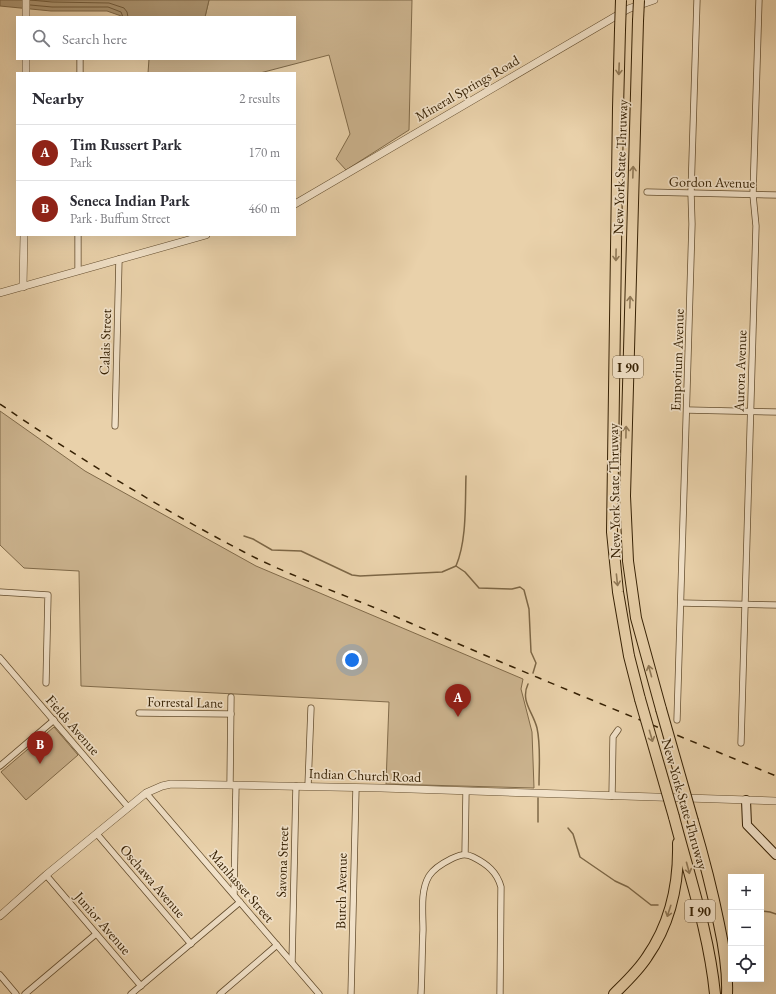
<!DOCTYPE html>
<html lang="en">
<head>
<meta charset="utf-8">
<style>
	body { margin:0; font-family:"EB Garamond",serif; background:#f2f2f3; color:#2b2b33 }
	.controls { position:absolute; right:12px; bottom:12px; display:grid; overflow:hidden; border-radius:0px; box-shadow:0 4px 16px #0002 }
	.controls button { width:36px; height:36px; display:grid; place-items:center; padding:0; border:0; border-bottom:1px solid #e1e1e2; background:#fff; color:#2b2b33; font:20px sans-serif }
	.you { position:absolute; left:352px; top:660px; width:14px; height:14px; margin:-10px; border:3px solid #fff; border-radius:50%; background:#1a73e8; box-shadow:0 0 0 6px #1a73e833 }
	.badge { display:grid; place-items:center; width:26px; height:26px; border-radius:50%; background:#8f2418; color:#fff; font-size:13px; font-weight:700 }
	.pin { position:absolute; translate:-50% -33px; filter:drop-shadow(0 1px 2px #0008) }
	.pin::after { content:''; position:absolute; top:21px; width:14px; height:12px; background:inherit; clip-path:polygon(0 0,100% 0,50% 100%) }
	.list { margin:0; padding:0; list-style:none }
	h2 { display:flex; justify-content:space-between; align-items:center; height:52px; margin:0; padding:0 16px; font-size:17px }
	h2 small { font-size:13px; font-weight:400; color:#7c7c81 }
	.list li { display:grid; grid-template-columns:26px 1fr auto; gap:12px; align-items:center; box-sizing:border-box; height:56px; padding:0 16px; border-top:1px solid #e1e1e2 }
	.list b { display:block; font-size:15px; white-space:nowrap }
	.list p { margin:0; font-size:13px; white-space:nowrap; color:#7c7c81 }
	.list em { font-size:13px; font-style:normal; color:#7c7c81 }
	.icon { flex:none; width:22px; height:22px; fill:none; stroke:currentColor; stroke-width:2; stroke-linecap:round; stroke-linejoin:round }
	.map { position:relative; flex:none; width:776px; height:994px; overflow:hidden }
	.search { position:absolute; background:#fff; box-shadow:0 4px 16px #0002; left:16px; top:16px; width:280px; height:44px; display:flex; align-items:center; gap:10px; box-sizing:border-box; padding:0 14px; border-radius:0px; color:#7c7c81; font-size:15px }
	.panel { position:absolute; background:#fff; box-shadow:0 4px 16px #0002; left:16px; top:72px; width:280px; height:164px; border-radius:0px }
	.map>svg:first-child { display:block }
	.green { fill:#cbb38e; stroke:#806a49 }
	.water { fill:#ac9572; stroke:#7d6746 }
	.lines { fill:none; stroke-linecap:round; stroke-linejoin:round }
	.shore { stroke:#715b3b; stroke-width:1 }
	.stream { stroke:#7d6746; stroke-width:1.5 }
	.minor-casing { stroke:#634d2e; stroke-width:7 }
	.tertiary-casing { stroke:#634d2e; stroke-width:8 }
	.secondary-casing { stroke:#362104; stroke-width:10 }
	.motorway-casing { stroke:#362104; stroke-width:12 }
	.minor { stroke:#f1e1c8; stroke-width:5.5 }
	.tertiary { stroke:#f1e1c8; stroke-width:7 }
	.secondary { stroke:#f1e1c8; stroke-width:8 }
	.motorway { stroke:#e9d1aa; stroke-width:10 }
	.rail { stroke:#362104; stroke-width:1.5; stroke-dasharray:7 7; stroke-linecap:butt }
	.motorway-bridge-casing { stroke:#362104; stroke-width:12; stroke-linecap:butt }
	.motorway-bridge { stroke:#e9d1aa; stroke-width:10 }
	.oneway { stroke:#907957 }
	.labels { text-anchor:middle; stroke-width:3.5; stroke-linejoin:round; paint-order:stroke }
	.shield { fill:#f1e1c8; stroke:#6e5b3f; stroke-width:1 }
	.shield-label { font-size:13px; font-weight:bold; fill:#362104 }
	.street-label { font-size:14px; fill:#362104; stroke:#f1e1c8 }
</style>
</head>
<body>
<div class="map">
<svg width="776" height="994" viewBox="0 0 776 994">
	<rect width="100%" height="100%" fill="#e9d1aa"/>
	<filter id="stains"><feTurbulence type="fractalNoise" baseFrequency=".005" numOctaves="4"/><feColorMatrix values="0 0 0 0 .2 0 0 0 0 .09 0 0 0 0 .02 0 0 0 .5 -.17"/></filter>
	<radialGradient id="worn" r=".72"><stop offset=".6" stop-color="#630" stop-opacity="0"/><stop offset="1" stop-color="#630" stop-opacity=".3"/></radialGradient>
	<g class="green">
		<path d="M209,0H412L409,130L346,170L336,159L350,134L329,55L260,73H148L149,59H295V17H205Z"/>
		<path d="M0,411L85,471L256,566L523,679L521,689L532,732L534,788L386,784L389,702L81,686L79,571L24,568L0,545Z"/>
		<path d="M54,727L78,755L26,800L1,772Z"/>
	</g>
	<path class="water" d="M0,0H209L205,17H124L107,11H51L0,6Z"/>
	<g class="lines">
		<g class="shore">
			<path d="M30,0L52,2L109,3L124,8L127,12L128,17"/>
			<path d="M30,5L52,7H108L121,12L123,17"/>
		</g>
		<g class="stream">
			<path d="M244,536L253,539L272,550L301,551L352,575L360,576L442,572L456,566C467,540 465,504 466,476"/>
			<path d="M456,566L465,572L479,588L512,589L520,587L524,590L529,609L531,652L536,663L533,673"/>
			<path d="M528,684C520,701 533,712 537,728C541,746 539,766 539,785"/>
			<path d="M538,822V798"/>
			<path d="M568,828L573,834L580,857L615,881L628,887L651,905H658"/>
			<path d="M761,911L770,912L776,914"/>
		</g>
		<defs>
			<g id="minor">
				<path d="M80,73V59"/>
				<path d="M647,192L776,195"/>
				<path d="M78,271V235"/>
				<path d="M687,410L776,412"/>
				<path d="M115,426L119,259"/>
				<path d="M0,592L48,595L46,683"/>
				<path d="M681,603L776,605"/>
				<path d="M0,658L128,807"/>
				<path d="M139,713L231,714"/>
				<path d="M677,720L692,224L691,193L697,0"/>
				<path d="M741,743L756,226L753,195L759,0"/>
				<path d="M0,766L54,720"/>
				<path d="M230,785L231,697"/>
				<path d="M308,786L311,708"/>
				<path d="M146,793L319,994"/>
				<path d="M612,796L613,737L618,730"/>
				<path d="M97,834L191,944"/>
				<path d="M465,854L466,791"/>
				<path d="M46,875L141,986"/>
				<path d="M234,894L236,785"/>
				<path d="M292,962L296,786"/>
				<path d="M0,975L16,994"/>
				<path d="M25,994L96,934"/>
				<path d="M131,994L240,902"/>
				<path d="M220,994L277,945"/>
				<path d="M351,994L356,788"/>
				<path d="M421,994C422,973 422,951 423,930C423,913 420,891 429,876C434,868 443,863 451,859C459,855 465,853 473,857C487,864 497,872 501,887L500,994"/>
			</g>
			<g id="tertiary">
				<path d="M26,17V0"/>
				<path d="M26,73V59"/>
				<path d="M295,204L628,9L654,0"/>
				<path d="M23,287L24,235"/>
				<path d="M0,293L206,235"/>
				<path d="M0,916L46,875L146,793L162,786L171,784L381,788L776,801"/>
			</g>
			<path id="secondary" d="M746,800L747,825L776,855"/>
			<g id="motorway">
				<path d="M638,21L625,496L628,561L636,618L661,709"/>
				<path d="M620,30L618,108L612,532L618,592L629,656L640,699"/>
				<path d="M674,817C689,875 709,933 715,994"/>
				<path d="M693,821C703,855 712,889 719,924C724,947 728,971 727,994"/>
				<path d="M614,994C626,982 638,971 647,957C670,924 679,883 678,843"/>
			</g>
		</defs>
		<use href="#minor" class="minor-casing"/>
		<use href="#tertiary" class="tertiary-casing"/>
		<use href="#secondary" class="secondary-casing"/>
		<use href="#motorway" class="motorway-casing"/>
		<use href="#minor" class="minor"/>
		<use href="#tertiary" class="tertiary"/>
		<use href="#secondary" class="secondary"/>
		<use href="#motorway" class="motorway"/>
		<path class="rail" d="M0,404C78,458 160,508 244,552C292,577 343,594 392,615C519,671 648,723 776,776"/>
		<defs>
			<g id="motorway-bridge">
				<path d="M638,21L639,0"/>
				<path d="M620,30L621,0"/>
				<path d="M640,699L674,817"/>
				<path d="M661,709L693,821"/>
			</g>
		</defs>
		<use href="#motorway-bridge" class="motorway-bridge-casing"/>
		<use href="#motorway-bridge" class="motorway-bridge"/>
	</g>
	<defs><path id="oneway-shaft" d="M-6 0H5M1.5-3L5.5 0L1.5 3" fill="none" stroke-width="1.6" stroke-linecap="round" stroke-linejoin="round"/></defs>
	<g class="oneway">
		<use href="#oneway-shaft" transform="translate(619 69) rotate(92)"/>
		<use href="#oneway-shaft" transform="translate(633 172) rotate(-88)"/>
		<use href="#oneway-shaft" transform="translate(616 255) rotate(91)"/>
		<use href="#oneway-shaft" transform="translate(630 302) rotate(-88)"/>
		<use href="#oneway-shaft" transform="translate(626 432) rotate(-89)"/>
		<use href="#oneway-shaft" transform="translate(617 580) rotate(84)"/>
		<use href="#oneway-shaft" transform="translate(650 671) rotate(-105)"/>
		<use href="#oneway-shaft" transform="translate(651 736) rotate(74)"/>
		<use href="#oneway-shaft" transform="translate(688 868) rotate(75)"/>
		<use href="#oneway-shaft" transform="translate(669 911) rotate(108)"/>
	</g>
	<g class="labels">
		<g class="shield">
			<rect x="613" y="356" width="30" height="22" rx="3"/>
			<rect x="685" y="900" width="30" height="22" rx="3"/>
		</g>
		<g class="shield-label">
			<text x="628" y="372">I 90</text>
			<text x="700" y="916">I 90</text>
		</g>
		<g class="street-label">
			<text transform="translate(467 88) rotate(-30)" y="5">Mineral Springs Road</text>
			<text transform="translate(620 167) rotate(-88)" y="5">New York State Thruway</text>
			<text transform="translate(712 182) rotate(1)" y="5">Gordon Avenue</text>
			<text transform="translate(105 342) rotate(-88)" y="5">Calais Street</text>
			<text transform="translate(677 360) rotate(-88)" y="5">Emporium Avenue</text>
			<text transform="translate(740 371) rotate(-88)" y="5">Aurora Avenue</text>
			<text transform="translate(614 491) rotate(-91)" y="5">New York State Thruway</text>
			<text transform="translate(185 702) rotate(1)" y="5">Forrestal Lane</text>
			<text transform="translate(73 725) rotate(49)" y="5">Fields Avenue</text>
			<text transform="translate(365 775) rotate(2)" y="5">Indian Church Road</text>
			<text transform="translate(685 804) rotate(74)" y="5">New York State Thruway</text>
			<text transform="translate(282 862) rotate(-88)" y="5">Savona Street</text>
			<text transform="translate(153 881) rotate(49)" y="5">Oschawa Avenue</text>
			<text transform="translate(242 886) rotate(49)" y="5">Manhasset Street</text>
			<text transform="translate(341 891) rotate(-89)" y="5">Burch Avenue</text>
			<text transform="translate(103 923) rotate(49)" y="5">Junior Avenue</text>
		</g>
	</g>
	<rect width="100%" height="100%" filter="url(#stains)"/>
	<rect width="100%" height="100%" fill="url(#worn)"/>
</svg>
<div class="controls">
<button>+</button>
<button>−</button>
<button><svg class="icon" aria-label="locate" viewBox="0 0 24 24"><circle cx="12" cy="12" r="6"/><path d="M12 2v4M12 18v4M2 12h4M18 12h4"/></svg></button>
</div>
<div class="you"></div>
<div class="pin badge" style="left:458px;top:717px">A</div>
<div class="pin badge" style="left:40px;top:764px">B</div>
<div class="search"><svg class="icon" aria-label="search" viewBox="0 0 24 24"><circle cx="10" cy="10" r="6"/><path d="M15 15l6 6"/></svg>Search here</div>
<section class="panel">
<h2>Nearby<small>2 results</small></h2>
<ul class="list">
<li><span class="badge">A</span><div><b>Tim Russert Park</b><p>Park</p></div><em>170 m</em></li>
<li><span class="badge">B</span><div><b>Seneca Indian Park</b><p>Park · Buffum Street</p></div><em>460 m</em></li>
</ul>
</section>
</div>
</body>
</html>
